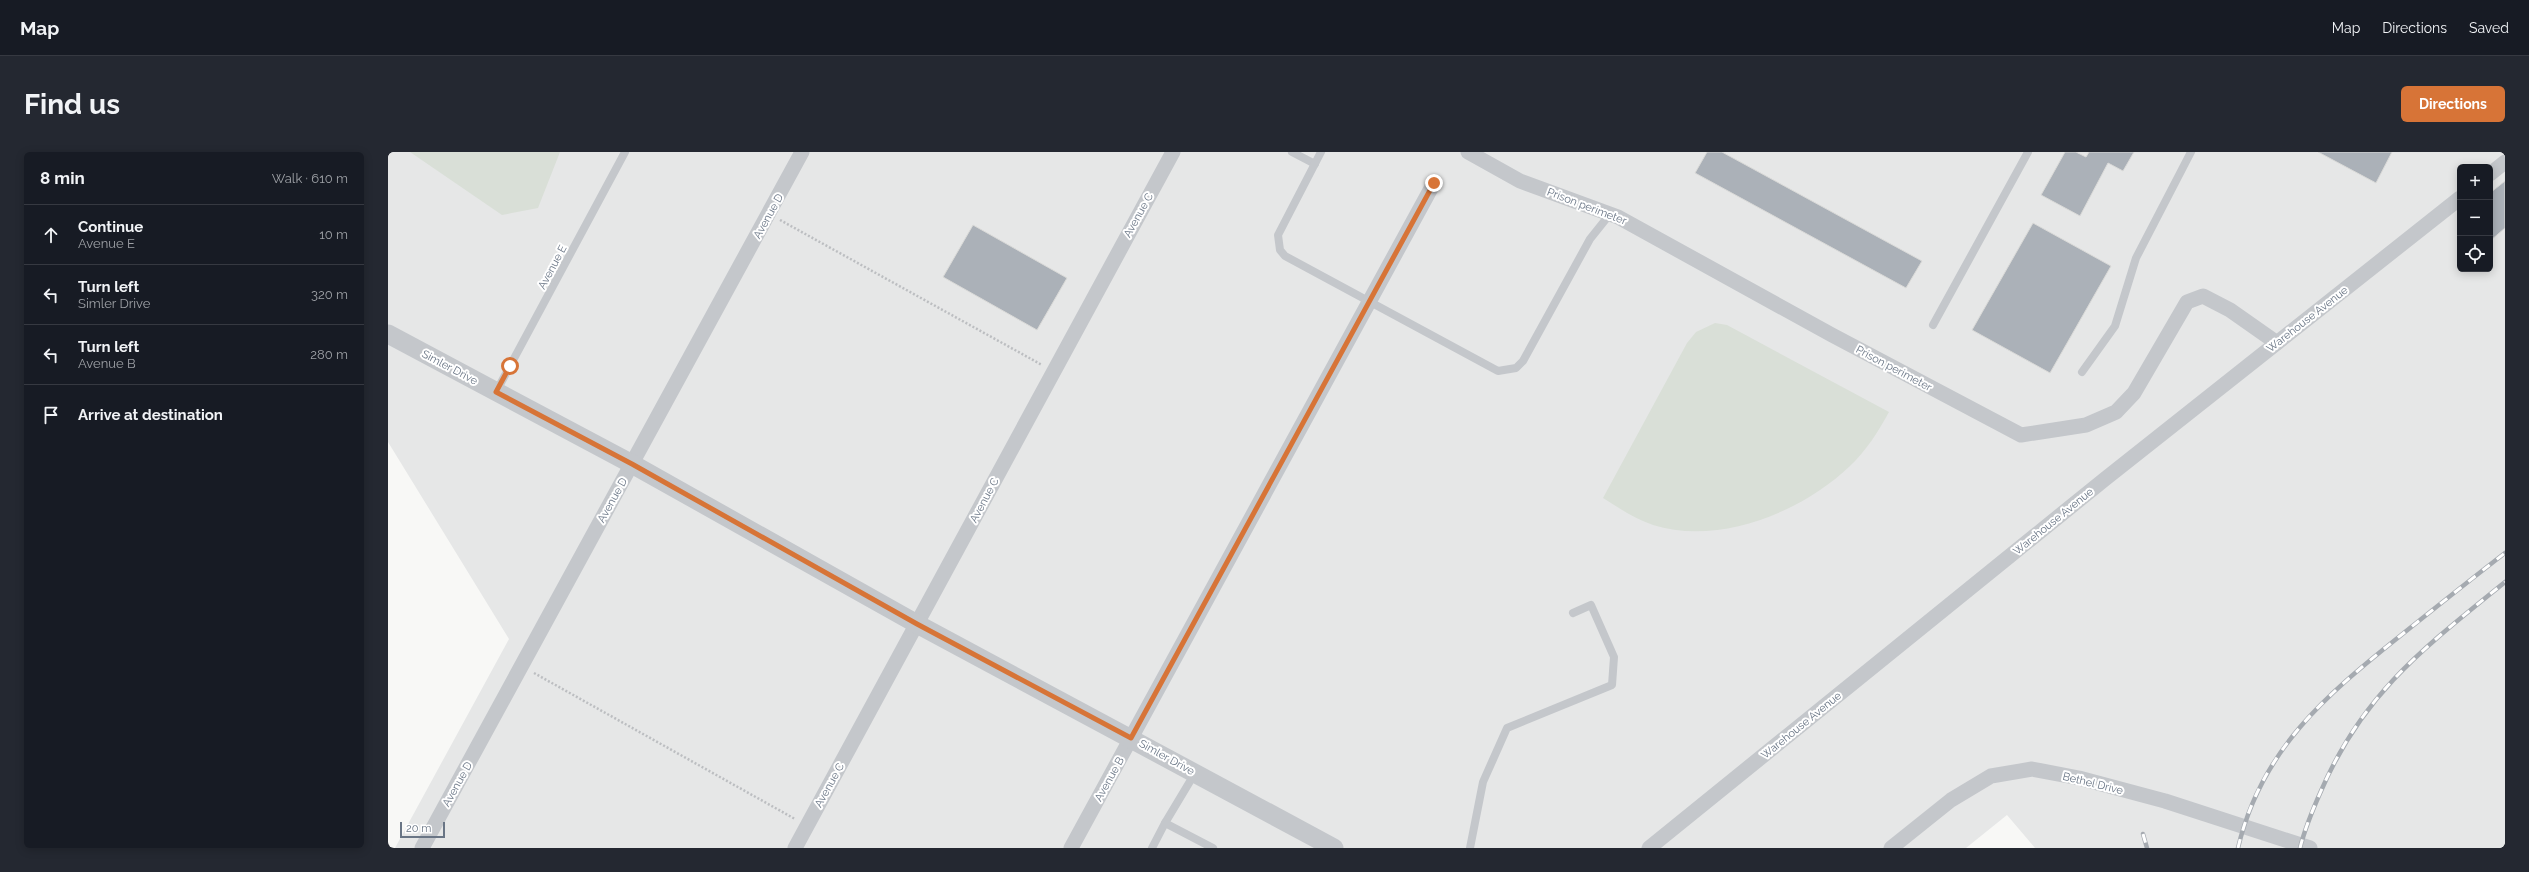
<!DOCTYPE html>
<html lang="en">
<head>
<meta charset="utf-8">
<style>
	body { margin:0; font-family:Raleway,sans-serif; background:#242831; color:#f1f3f6 }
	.controls { position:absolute; right:12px; top:12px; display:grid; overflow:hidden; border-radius:6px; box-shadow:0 2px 10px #0003 }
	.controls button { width:36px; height:36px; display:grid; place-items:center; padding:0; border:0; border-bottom:1px solid #363941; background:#171b24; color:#f1f3f6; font:20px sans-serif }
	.scale { position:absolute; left:12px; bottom:10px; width:45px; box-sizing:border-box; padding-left:4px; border:2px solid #697585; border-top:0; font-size:11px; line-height:14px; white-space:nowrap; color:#697585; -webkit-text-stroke:3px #fff; paint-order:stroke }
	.stop { position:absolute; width:12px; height:12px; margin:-9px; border:3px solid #d77437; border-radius:50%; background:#fff }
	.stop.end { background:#d77437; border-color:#fff; box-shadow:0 1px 4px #0008 }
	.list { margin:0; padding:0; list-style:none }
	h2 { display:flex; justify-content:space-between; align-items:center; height:52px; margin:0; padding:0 16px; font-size:17px }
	h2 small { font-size:13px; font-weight:400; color:#9ea1a6 }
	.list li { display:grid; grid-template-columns:26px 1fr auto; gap:12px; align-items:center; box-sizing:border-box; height:60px; padding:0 16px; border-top:1px solid #363941 }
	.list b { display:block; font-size:15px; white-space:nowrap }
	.list p { margin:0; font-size:13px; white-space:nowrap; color:#9ea1a6 }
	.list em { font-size:13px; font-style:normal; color:#9ea1a6 }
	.icon { flex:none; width:22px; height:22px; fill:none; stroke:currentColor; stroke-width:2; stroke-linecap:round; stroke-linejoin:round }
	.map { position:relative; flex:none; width:2117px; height:696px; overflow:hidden; border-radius:6px }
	header { display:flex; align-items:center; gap:24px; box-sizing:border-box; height:56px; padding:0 20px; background:#171b24; border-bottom:1px solid #363941 }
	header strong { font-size:19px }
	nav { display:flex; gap:22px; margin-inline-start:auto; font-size:14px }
	.intro { display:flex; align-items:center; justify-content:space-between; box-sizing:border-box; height:96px; padding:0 24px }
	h1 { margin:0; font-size:28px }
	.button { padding:10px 18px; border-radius:6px; background:#d77437; color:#fff; font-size:14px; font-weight:700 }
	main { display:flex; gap:24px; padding:0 24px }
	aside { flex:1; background:#171b24; border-radius:6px; box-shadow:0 2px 10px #0003 }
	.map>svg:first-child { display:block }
	.built { fill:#e6e7e7; fill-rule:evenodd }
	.green { fill:#d9dfd7 }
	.building { fill:#abb1b8; stroke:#dadad8 }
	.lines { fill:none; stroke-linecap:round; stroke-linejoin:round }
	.path { stroke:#bcbec1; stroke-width:2.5; stroke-dasharray:2 2; stroke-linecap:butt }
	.service { stroke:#c4c7cb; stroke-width:8 }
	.minor { stroke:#c4c7cb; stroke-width:15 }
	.tertiary { stroke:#c4c7cb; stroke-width:19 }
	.rail-casing { stroke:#a5aab0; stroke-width:4.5 }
	.rail { stroke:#fff; stroke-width:3; stroke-dasharray:9; stroke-linecap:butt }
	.route { stroke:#d77437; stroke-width:5 }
	.labels { text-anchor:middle; stroke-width:4; stroke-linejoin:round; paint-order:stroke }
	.street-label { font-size:11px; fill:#697585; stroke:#fff }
</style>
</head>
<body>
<header>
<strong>Map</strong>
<nav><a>Map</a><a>Directions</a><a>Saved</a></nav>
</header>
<div class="intro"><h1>Find us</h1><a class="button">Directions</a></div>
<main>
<aside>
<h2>8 min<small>Walk · 610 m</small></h2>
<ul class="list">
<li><svg class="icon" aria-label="ahead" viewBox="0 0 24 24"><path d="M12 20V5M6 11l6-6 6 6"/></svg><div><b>Continue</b><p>Avenue E</p></div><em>10 m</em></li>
<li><svg class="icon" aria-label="left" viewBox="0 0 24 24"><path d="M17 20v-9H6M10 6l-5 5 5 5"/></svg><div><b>Turn left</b><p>Simler Drive</p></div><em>320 m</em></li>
<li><svg class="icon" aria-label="left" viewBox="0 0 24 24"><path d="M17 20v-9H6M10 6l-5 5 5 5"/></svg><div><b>Turn left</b><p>Avenue B</p></div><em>280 m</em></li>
<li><svg class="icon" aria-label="arrive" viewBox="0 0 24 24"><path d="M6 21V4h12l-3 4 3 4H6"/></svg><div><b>Arrive at destination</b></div></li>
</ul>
</aside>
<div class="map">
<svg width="2117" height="696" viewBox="0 0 2117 696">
	<rect width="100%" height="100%" fill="#f8f8f6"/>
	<path class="built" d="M0,0H2117V696H1647L1619,663L1578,696H7L121,487L0,290ZM2072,15H2102V117H2072Z"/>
	<g class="green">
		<path d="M22,0H172L150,56L114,63Z"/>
		<path d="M1327,171L1339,173L1501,260C1490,280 1478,299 1462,314C1414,360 1331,394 1265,373C1247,367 1231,356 1215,346L1299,191L1308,180Z"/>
	</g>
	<g class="building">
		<path d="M1319,0H1334L1534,109L1518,136L1307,21Z"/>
		<path d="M1677,0H1688L1698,5L1701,0H1746L1735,19L1720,11L1692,64L1653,43Z"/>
		<path d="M1930,0H2004L1988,31Z"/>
		<path d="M2117,29V76L2102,89V41Z"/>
		<path d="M1645,71L1723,114L1662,221L1584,178Z"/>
		<path d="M585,73L679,126L649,178L555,125Z"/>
	</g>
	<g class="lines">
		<g class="path">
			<path d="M392,68L654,213"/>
			<path d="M146,521L407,667"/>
		</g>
		<g class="service">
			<path d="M904,0L927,12"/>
			<path d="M933,0L890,83L892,98L897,104L1110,219L1128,216L1135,209L1202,87L1222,62"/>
			<path d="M1545,173L1640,0"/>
			<path d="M1694,220L1727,174L1748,106L1803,0"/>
			<path d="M108,240L237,0"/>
			<path d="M777,671L807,621"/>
			<path d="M764,696L777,671L825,696"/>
			<path d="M1082,696L1095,630L1119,576L1224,533L1226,505L1203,453L1185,461"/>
		</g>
		<g class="minor">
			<path d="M1080,0L1132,29L1230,65L1444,183L1633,283L1698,273L1728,260L1746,241L1799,150L1815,144L1842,158L1889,191"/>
			<path d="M2102,22L2117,10"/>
			<path d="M34,696L414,0"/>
			<path d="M407,696L785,0"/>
			<path d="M683,696L1046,31"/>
			<path d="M1261,696L1717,327L2072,46"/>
			<path d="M1503,696L1563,648L1603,624L1644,617L1691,626L1777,649L1922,696"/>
		</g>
		<path class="tertiary" d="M0,182L244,312L529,472L946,696"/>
		<defs>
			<g id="rail">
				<path d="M1755,682L1759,696"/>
				<path d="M1850,696C1873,598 1937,544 2012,484C2047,456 2082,428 2117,401"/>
				<path d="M1912,696C1917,676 1925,657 1933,639C1975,541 2037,495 2117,430"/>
			</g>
		</defs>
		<use href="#rail" class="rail-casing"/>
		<use href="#rail" class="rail"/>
	</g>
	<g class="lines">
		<path class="route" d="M122,214L108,240L244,312L529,472L743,586L1046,31"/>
	</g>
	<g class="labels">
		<g class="street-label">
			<text transform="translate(1199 54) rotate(21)" y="4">Prison perimeter</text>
			<text transform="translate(750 63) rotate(-61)" y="4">Avenue C</text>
			<text transform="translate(380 64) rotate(-61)" y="4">Avenue D</text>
			<text transform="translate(164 115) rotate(-62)" y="4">Avenue E</text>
			<text transform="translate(1919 167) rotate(-38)" y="4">Warehouse Avenue</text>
			<text transform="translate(62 215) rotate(28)" y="4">Simler Drive</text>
			<text transform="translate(1506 216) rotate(28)" y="4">Prison perimeter</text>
			<text transform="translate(224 348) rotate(-61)" y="4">Avenue D</text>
			<text transform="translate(596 348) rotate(-62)" y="4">Avenue C</text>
			<text transform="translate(1665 369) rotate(-39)" y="4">Warehouse Avenue</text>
			<text transform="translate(1413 573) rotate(-39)" y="4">Warehouse Avenue</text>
			<text transform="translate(779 605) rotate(29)" y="4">Simler Drive</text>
			<text transform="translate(721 627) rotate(-61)" y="4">Avenue B</text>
			<text transform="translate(1705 631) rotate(14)" y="4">Bethel Drive</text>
			<text transform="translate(69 632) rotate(-61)" y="4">Avenue D</text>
			<text transform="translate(441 633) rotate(-61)" y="4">Avenue C</text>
		</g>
	</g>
</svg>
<div class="controls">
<button>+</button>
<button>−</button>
<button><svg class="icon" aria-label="locate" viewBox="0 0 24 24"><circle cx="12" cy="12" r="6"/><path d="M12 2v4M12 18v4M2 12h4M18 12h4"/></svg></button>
</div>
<div class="scale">20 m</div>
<div class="stop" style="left:122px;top:214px"></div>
<div class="stop end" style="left:1046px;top:31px"></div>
</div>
</main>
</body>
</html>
